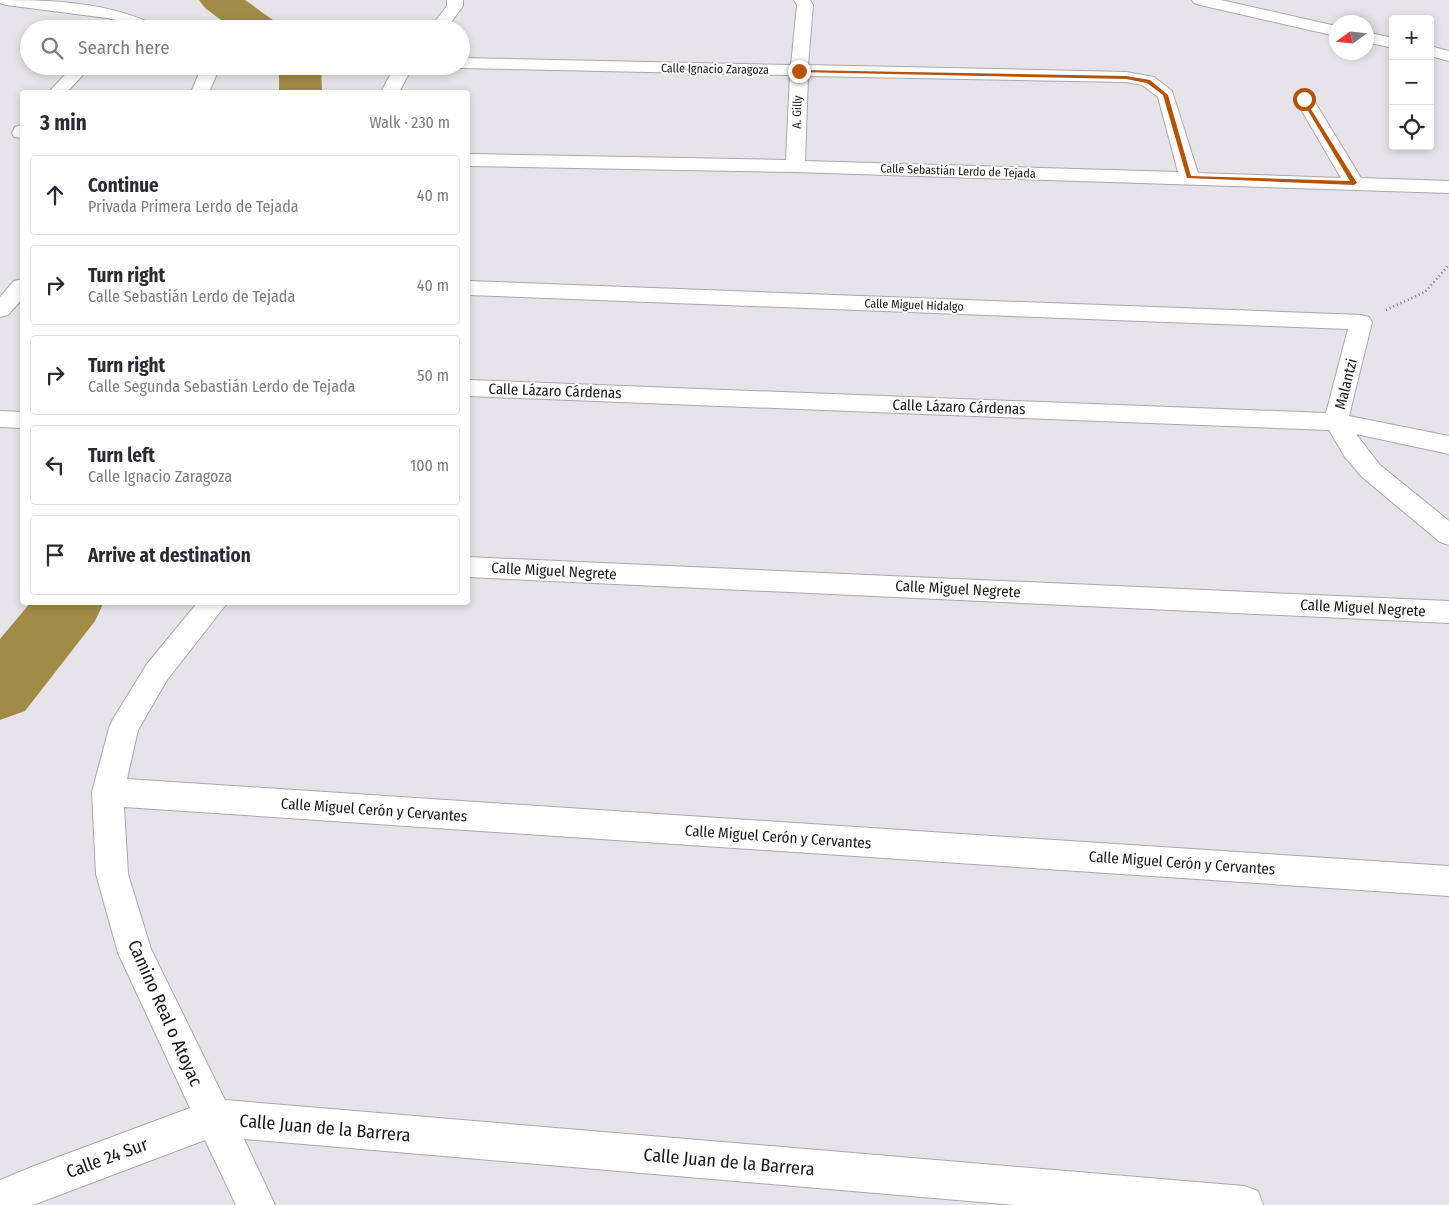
<!DOCTYPE html>
<html lang="en">
<head>
<meta charset="utf-8">
<style>
	body { margin:0; font-family:"Fira Sans Condensed",sans-serif; background:#f7f7f7; color:#2b2b33 }
	.controls { position:absolute; right:15px; top:15px; display:grid; overflow:hidden; border-radius:5px; box-shadow:0 2px 8px #0003 }
	.controls button { width:45px; height:45px; display:grid; place-items:center; padding:0; border:0; border-bottom:1px solid #e1e1e2; background:#fff; color:#2b2b33; font:25px sans-serif }
	.compass { position:absolute; left:1329px; top:15px; width:45px; height:45px; border-radius:50%; background:#fff; box-shadow:0 2px 8px #0003; rotate:255deg }
	.stop { position:absolute; width:15px; height:15px; margin:-11px; border:4px solid #b45309; border-radius:50%; background:#fff }
	.stop.end { background:#b45309; border-color:#fff; box-shadow:0 1px 5px #0008 }
	.list { margin:0; padding:0; list-style:none }
	h2 { display:flex; justify-content:space-between; align-items:center; height:65px; margin:0; padding:0 20px; font-size:21px }
	h2 small { font-size:16px; font-weight:400; color:#7c7c81 }
	.list li { display:grid; grid-template-columns:32px 1fr auto; gap:15px; align-items:center; box-sizing:border-box; height:80px; margin:0 10px 10px; padding:0 10px; border:1px solid #e1e1e2; border-radius:5px }
	.list b { display:block; font-size:19px; white-space:nowrap }
	.list p { margin:0; font-size:16px; white-space:nowrap; color:#7c7c81 }
	.list em { font-size:16px; font-style:normal; color:#7c7c81 }
	.icon { flex:none; width:28px; height:28px; fill:none; stroke:currentColor; stroke-width:2; stroke-linecap:round; stroke-linejoin:round }
	.map { position:relative; flex:none; width:1449px; height:1205px; overflow:hidden }
	.search { position:absolute; background:#fff; box-shadow:0 2px 8px #0003; left:20px; top:20px; width:450px; height:55px; display:flex; align-items:center; gap:12px; box-sizing:border-box; padding:0 18px; border-radius:28px; color:#7c7c81; font-size:19px }
	.panel { position:absolute; background:#fff; box-shadow:0 2px 8px #0003; left:20px; top:90px; width:450px; height:515px; border-radius:5px }
	.map>svg:first-child { display:block }
	.lines { fill:none; stroke-linecap:round; stroke-linejoin:round }
	.river { fill:#a08c46; fill-rule:evenodd }
	.street-casing { stroke:#aaa7ac; stroke-width:2 }
	.path { stroke:#767477; stroke-width:2.5; stroke-dasharray:1 3; stroke-linecap:butt }
	.street { fill:#fff; fill-rule:evenodd }
	.route { fill:#b45309 }
	.labels { text-anchor:middle; stroke-width:4; stroke-linejoin:round; paint-order:stroke }
	.far-street-label { font-size:12px; fill:#171618; stroke:#fff }
	.street-label { font-size:15px; fill:#171618; stroke:#fff }
	.near-street-label { font-size:18px; fill:#171618; stroke:#fff }
</style>
</head>
<body>
<div class="map">
<svg width="1449" height="1205" viewBox="0 0 1449 1205">
	<rect width="100%" height="100%" fill="#e7e4e9"/>
	<g class="lines">
		<g class="river">
			<path d="M199,0H245L273,20L279,29H233L205,8Z"/>
			<path d="M279,66H321L322,92H279Z"/>
			<path d="M31,602H104L95,621L25,711L0,720V639Z"/>
		</g>
		<defs>
			<g id="street">
				<path d="M0,0C53,0 107,2 155,25L157,29H136L121,21L107,18L6,5L0,3Z"/>
				<path d="M447,0H463V6L446,29H429L447,6Z"/>
				<path d="M794,0H810L813,5L808,65L1126,72L1154,77L1172,91L1198,173L1341,178L1295,99L1298,95L1304,94L1310,95L1313,99L1361,178L1449,181V193L795,172L468,166V154L786,160L790,75L461,68L455,66H461V58L791,65L797,5ZM808,76L1126,82L1142,85L1158,97L1178,172L805,161Z"/>
				<path d="M1192,0H1221L1336,26V36L1200,5L1194,3Z"/>
				<path d="M1366,32L1393,38V48L1366,42Z"/>
				<path d="M1430,46L1449,51V61L1430,56Z"/>
				<path d="M73,66H91L67,92H49Z"/>
				<path d="M200,66H217L219,69L209,92H191L201,69Z"/>
				<path d="M395,66H413L399,92H381Z"/>
				<path d="M22,125V138L14,137L12,133L15,127Z"/>
				<path d="M22,279V299L8,315L0,317V297L14,281Z"/>
				<path d="M468,281L1361,315L1369,317L1372,322L1349,416L1449,436V454L1356,434L1380,465L1449,521V545L1440,542L1362,477L1345,457L1329,430L468,396V380L1326,413L1348,329L468,295Z"/>
				<path d="M0,411L22,412V428L0,427Z"/>
				<path d="M468,557L1449,601V623L468,577Z"/>
				<path d="M198,602H228L167,680L138,730L127,779L1449,866V896L124,807L128,874L151,949L225,1100L1244,1186L1258,1191L1263,1205H1015L244,1139L275,1205H236L205,1140L33,1205H0V1180L34,1166L190,1108L118,953L96,874L92,792L109,728L113,719L147,664Z"/>
			</g>
		</defs>
		<use href="#street" class="street-casing"/>
		<path class="path" d="M1386,310L1425,292L1449,265"/>
		<use href="#street" class="street"/>
	</g>
	<path class="route" d="M799,70L1126,76L1150,80L1168,95L1191,176L1350,181L1301,99L1304,98L1357,183L1354,185L1187,178L1163,95L1147,83L1126,79L797,72Z"/>
	<g class="labels">
		<g class="far-street-label">
			<text transform="translate(715 69) rotate(1)" y="4">Calle Ignacio Zaragoza</text>
			<text transform="translate(797 112) rotate(-88)" y="4">A. Gilly</text>
			<text transform="translate(958 171) rotate(2)" y="4">Calle Sebastián Lerdo de Tejada</text>
			<text transform="translate(914 305) rotate(2)" y="4">Calle Miguel Hidalgo</text>
		</g>
		<g class="street-label">
			<text transform="translate(1346 384) rotate(-76)" y="5">Malantzi</text>
			<text transform="translate(555 391) rotate(2)" y="5">Calle Lázaro Cárdenas</text>
			<text transform="translate(959 407) rotate(2)" y="5">Calle Lázaro Cárdenas</text>
			<text transform="translate(554 571) rotate(3)" y="5">Calle Miguel Negrete</text>
			<text transform="translate(958 589) rotate(3)" y="5">Calle Miguel Negrete</text>
			<text transform="translate(1363 608) rotate(3)" y="5">Calle Miguel Negrete</text>
			<text transform="translate(374 810) rotate(4)" y="5">Calle Miguel Cerón y Cervantes</text>
			<text transform="translate(778 837) rotate(4)" y="5">Calle Miguel Cerón y Cervantes</text>
			<text transform="translate(1182 863) rotate(4)" y="5">Calle Miguel Cerón y Cervantes</text>
		</g>
		<g class="near-street-label">
			<text transform="translate(165 1013) rotate(66)" y="6">Camino Real o Atoyac</text>
			<text transform="translate(325 1128) rotate(5)" y="6">Calle Juan de la Barrera</text>
			<text transform="translate(107 1158) rotate(-20)" y="6">Calle 24 Sur</text>
			<text transform="translate(729 1162) rotate(5)" y="6">Calle Juan de la Barrera</text>
		</g>
	</g>
</svg>
<div class="controls">
<button>+</button>
<button>−</button>
<button><svg class="icon" aria-label="locate" viewBox="0 0 24 24"><circle cx="12" cy="12" r="6"/><path d="M12 2v4M12 18v4M2 12h4M18 12h4"/></svg></button>
</div>
<svg class="compass" viewBox="-18 -18 36 36"><path d="M0-13l5 13h-10z" fill="#e53935"/><path d="M0 13l5-13h-10z" fill="#7c7c81"/></svg>
<div class="stop" style="left:1304px;top:99px"></div>
<div class="stop end" style="left:799px;top:71px"></div>
<div class="search"><svg class="icon" aria-label="search" viewBox="0 0 24 24"><circle cx="10" cy="10" r="6"/><path d="M15 15l6 6"/></svg>Search here</div>
<section class="panel">
<h2>3 min<small>Walk · 230 m</small></h2>
<ul class="list">
<li><svg class="icon" aria-label="ahead" viewBox="0 0 24 24"><path d="M12 20V5M6 11l6-6 6 6"/></svg><div><b>Continue</b><p>Privada Primera Lerdo de Tejada</p></div><em>40 m</em></li>
<li><svg class="icon" aria-label="right" viewBox="0 0 24 24"><path d="M7 20v-9h11M14 6l5 5-5 5"/></svg><div><b>Turn right</b><p>Calle Sebastián Lerdo de Tejada</p></div><em>40 m</em></li>
<li><svg class="icon" aria-label="right" viewBox="0 0 24 24"><path d="M7 20v-9h11M14 6l5 5-5 5"/></svg><div><b>Turn right</b><p>Calle Segunda Sebastián Lerdo de Tejada</p></div><em>50 m</em></li>
<li><svg class="icon" aria-label="left" viewBox="0 0 24 24"><path d="M17 20v-9H6M10 6l-5 5 5 5"/></svg><div><b>Turn left</b><p>Calle Ignacio Zaragoza</p></div><em>100 m</em></li>
<li><svg class="icon" aria-label="arrive" viewBox="0 0 24 24"><path d="M6 21V4h12l-3 4 3 4H6"/></svg><div><b>Arrive at destination</b></div></li>
</ul>
</section>
</div>
</body>
</html>
